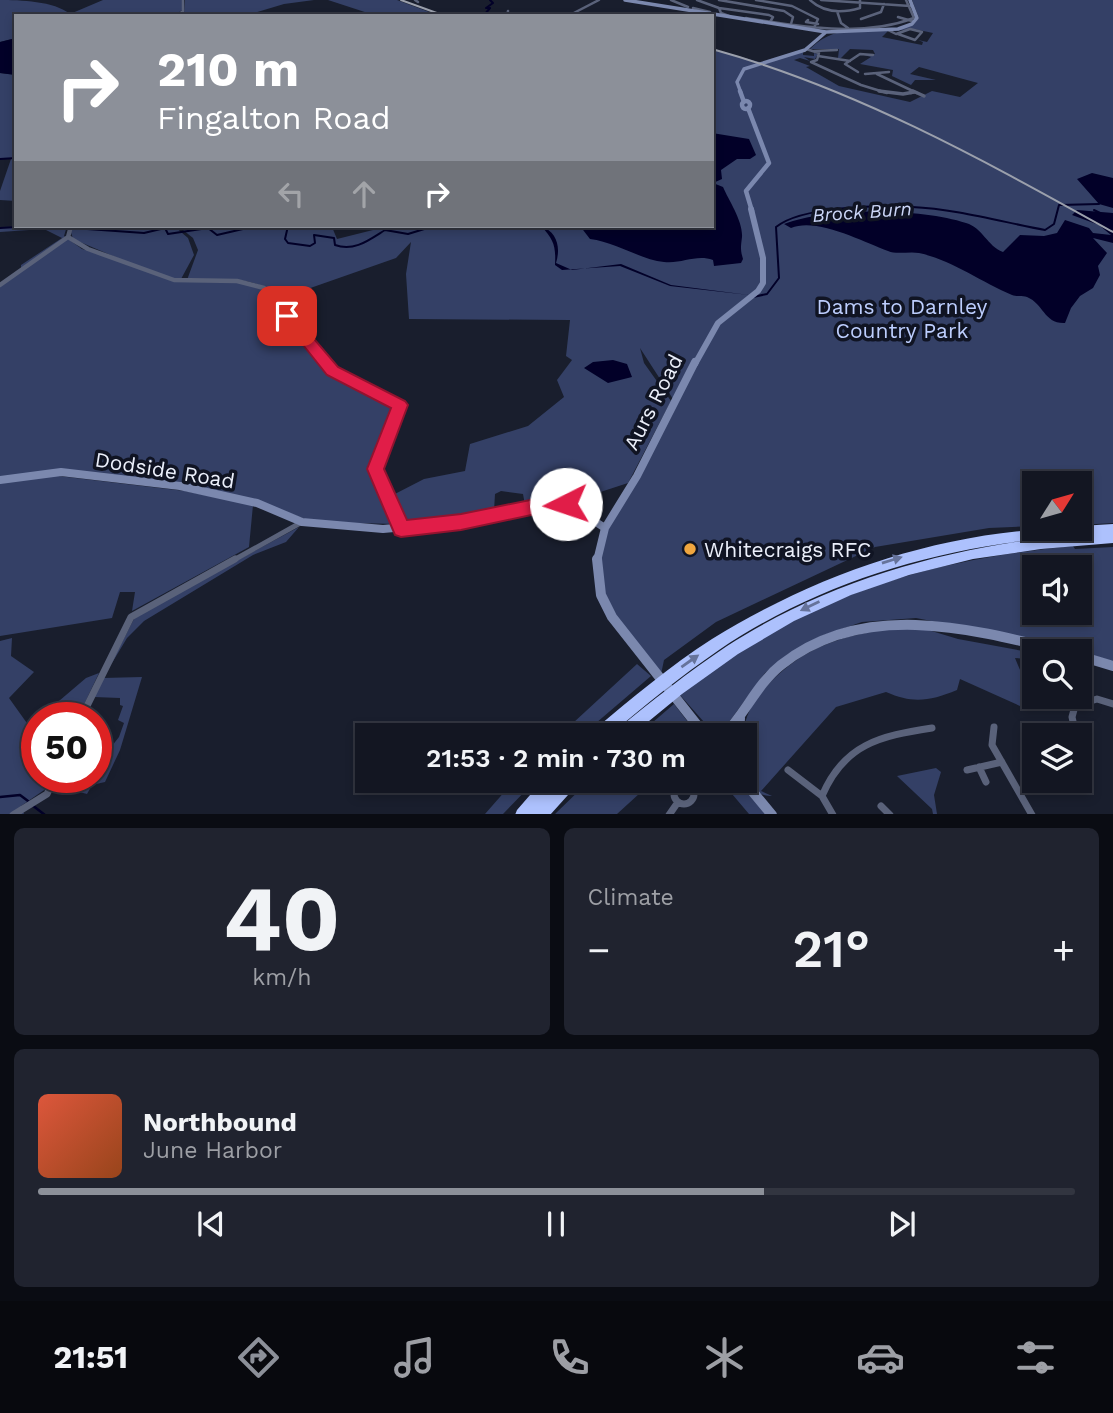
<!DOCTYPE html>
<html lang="en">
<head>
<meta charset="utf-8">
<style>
  :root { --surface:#131622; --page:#20232f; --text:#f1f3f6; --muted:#9d9fa5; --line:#323540; --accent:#8c9099 }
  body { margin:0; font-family:"Work Sans",sans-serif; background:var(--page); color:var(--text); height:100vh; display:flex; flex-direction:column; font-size:26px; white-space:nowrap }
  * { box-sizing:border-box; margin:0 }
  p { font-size:23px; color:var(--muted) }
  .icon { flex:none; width:38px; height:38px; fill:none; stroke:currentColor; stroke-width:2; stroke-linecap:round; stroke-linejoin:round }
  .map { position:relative; height:814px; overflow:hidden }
  .drawer { display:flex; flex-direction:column; gap:14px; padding:14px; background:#0a0c13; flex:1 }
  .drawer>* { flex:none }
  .banner { position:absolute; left:14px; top:14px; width:700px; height:214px; border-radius:0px; box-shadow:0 4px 10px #0003,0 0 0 2px var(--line); background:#8c9099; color:#fff; overflow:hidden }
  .needle { width:46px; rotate:53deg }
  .fabs { position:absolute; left:1022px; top:471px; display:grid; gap:14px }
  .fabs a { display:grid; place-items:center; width:70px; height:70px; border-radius:0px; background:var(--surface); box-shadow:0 4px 10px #0003,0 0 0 2px var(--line); font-size:35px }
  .speed { position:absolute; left:21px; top:702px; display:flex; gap:14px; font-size:35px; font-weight:700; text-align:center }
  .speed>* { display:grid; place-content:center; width:91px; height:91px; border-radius:50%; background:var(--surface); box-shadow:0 4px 10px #0003,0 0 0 2px var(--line); line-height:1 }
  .speed .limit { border:10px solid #d22; background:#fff; color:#111 }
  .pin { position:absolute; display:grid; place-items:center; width:60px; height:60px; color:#fff; margin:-30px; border-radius:14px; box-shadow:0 4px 10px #0006 }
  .me { position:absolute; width:77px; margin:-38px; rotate:266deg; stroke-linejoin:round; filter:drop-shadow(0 0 5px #0008) }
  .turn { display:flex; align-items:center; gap:24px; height:147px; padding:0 28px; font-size:32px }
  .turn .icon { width:91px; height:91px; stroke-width:2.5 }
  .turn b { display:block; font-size:49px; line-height:60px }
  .lanes { display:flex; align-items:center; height:66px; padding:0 28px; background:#0003; justify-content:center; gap:35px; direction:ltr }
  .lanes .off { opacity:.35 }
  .big { font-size:52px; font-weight:600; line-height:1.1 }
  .drawer .card { flex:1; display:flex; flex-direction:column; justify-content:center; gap:10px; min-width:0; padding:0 24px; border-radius:10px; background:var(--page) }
  .drawer .dial { align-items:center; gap:0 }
  .dial b { font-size:91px; line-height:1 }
  .song { display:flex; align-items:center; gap:21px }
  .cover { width:84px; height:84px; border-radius:10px; background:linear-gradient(135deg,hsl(10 70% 55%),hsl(20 70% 35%)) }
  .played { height:7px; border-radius:4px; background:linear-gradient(90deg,var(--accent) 70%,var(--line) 70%) }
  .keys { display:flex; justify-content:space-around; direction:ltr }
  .heat { display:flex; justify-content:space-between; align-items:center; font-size:38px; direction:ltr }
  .drawer .tiles { flex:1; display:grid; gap:14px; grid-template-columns:1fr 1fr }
  .card:last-child { grid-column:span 2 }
  .trip { position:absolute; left:355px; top:723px; width:402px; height:70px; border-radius:0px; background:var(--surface); box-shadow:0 4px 10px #0003,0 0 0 2px var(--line); font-weight:600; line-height:70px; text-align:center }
  .dock { display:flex; height:112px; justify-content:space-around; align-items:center; background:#08090e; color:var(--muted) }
  .dock .icon { width:49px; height:49px }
  .dock .active { color:var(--accent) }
  .dock b { font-size:32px; color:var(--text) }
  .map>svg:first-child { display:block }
</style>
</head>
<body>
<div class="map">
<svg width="1113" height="815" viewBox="0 0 1113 815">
  <rect width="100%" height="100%" fill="#191e2d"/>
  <path fill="#344066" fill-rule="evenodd" d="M0 0C20 0 54 1 70 14L103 0H182V10L174 16H16V38L0 42Z
    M185 0H314L284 4 244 16H179L184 13Z
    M328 0H397L440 16H377Z
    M912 0H1113V523L1080 525V483H1034V526L989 528 875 547 716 622 664 660 660 679 631 643 599 586 601 539 673 399 640 348 644 363 671 401 628 483 579 499 591 508 588 513 561 500 525 505 523 494 501 491 495 494 494 511 467 518 405 525 391 496 424 479 465 471 470 444 528 426 564 397 557 380 572 360 566 356 570 320 409 319 406 274 411 242 396 258 279 299C256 273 219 280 187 280L198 250 193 238 183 230 193 226H317L332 227 337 239 373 230 374 226H712V49L763 63 803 52V55L814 56V53L818 54 815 59 804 57 810 61 800 58 794 60 810 66 806 67 839 86 910 102 932 91 960 97 978 83 919 67 910 74 936 80H915L911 85 892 76 893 70 860 64 871 57 864 55 875 54 873 50 850 49 841 58H838L839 49H810C835 25 854 32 888 31L882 37 922 45 923 42 918 40 927 42 933 33 914 29 891 31 911 26 919 18Z
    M0 73 16 75V201L0 200V191L11 159H0Z
    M67 226 64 236 82 249 127 262 73 239 70 229 73 226H174L188 238 194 255 181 279 166 278 243 283 260 288 287 319 276 329 274 341 298 336 332 374 396 404 398 409 373 468 396 524 313 522 255 500 171 482 57 470 0 478V286L21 270V265L62 238 44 229 0 232V227Z
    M50 475 185 491 253 505 249 547 132 611 135 592H120L112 618 0 636V483Z
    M299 527 286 542 253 555 144 621 127 638 103 678 142 677 120 750 105 782 92 785 87 794 68 789 91 782 104 756 119 737 124 723 118 720 123 706 120 705V698L94 697 136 615Z
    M1073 546 1075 549 1113 547V661L1035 641 916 618 862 622 821 636 788 654 765 673 726 726 704 722 680 695C713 671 746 646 782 627 873 577 971 556 1073 546ZM1043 556 1056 567H1080V612H1034V576L1024 569Z
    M915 626 958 639 1034 653V660L1015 658 1023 677 1034 684V696L1039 698 1036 708 1029 710 960 679 957 690C930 701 913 704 886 692L836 707 761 791 772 796C747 797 748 767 747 751 747 740 742 730 746 720 753 696 778 673 798 659 833 636 875 630 915 626Z
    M12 638 11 656 34 672 9 698 29 726 37 719V777H51L47 788 21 806 24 814H0V641Z
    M637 664 651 676 582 735H560Z
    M99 673 78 717 39 718 86 678Z
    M674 704 698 735H638Z
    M936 768 941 772 934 795 937 814H933L932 809 897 776Z
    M514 781H535L503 814H485Z
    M650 781 651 783 617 814H555L589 781Z
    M721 781H738L766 814H749Z"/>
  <path fill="#020028" d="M16 38V75L0 73V42Z
    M712 133 749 139 756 155 750 159H737L721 170 722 179 713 183 723 187C729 201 743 221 742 237 741 246 740 249 743 259L741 263 714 266 713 260C696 254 682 264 664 262 641 260 616 242 590 239L580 226H712Z
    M1092 173 1113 178V208L1099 204 1077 179Z
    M1077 210 1113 213V243L1093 238 1107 253 1098 266 1100 275 1093 288 1080 296 1071 308 1065 323C1044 324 1044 304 1027 297 1022 295 1017 297 1012 295 981 282 952 260 919 253 909 251 897 255 888 251 863 242 817 217 791 228L784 224C829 207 920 208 966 223 983 228 987 246 1003 252L1020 235 1044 236 1057 233 1065 220 1089 228 1093 233 1111 235 1099 225 1072 215Z
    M541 226C557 232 561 247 556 263L572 270 621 264 671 285 749 295 670 286 620 266 562 270 555 265C556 246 554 240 541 226Z
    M613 360 627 364 632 377 608 383 584 368 593 362Z"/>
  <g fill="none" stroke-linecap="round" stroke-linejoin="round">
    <path stroke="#020028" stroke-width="2" d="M442 16 485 14 490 8H486L493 3 490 0
      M0 159 16 158
      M1094 210 1100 213
      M288 226 285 239 288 243 310 246 315 243 314 235 334 238 335 245C354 252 369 240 385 230L408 234 434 226
      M0 228 33 226
      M73 228 144 233 165 228 168 234 208 228 217 235 256 226
      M753 297 767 294 779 278 776 227C802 206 879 205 912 207 956 209 1002 222 1045 230L1054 224 1059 205 1099 204"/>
    <path stroke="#020028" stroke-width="2.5" d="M0 797 20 795 28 801
      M32 805 45 815"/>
    <path stroke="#5a627a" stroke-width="2.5" d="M415 0 418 2
      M671 0 688 7
      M697 0 719 8 769 15 773 17 770 22
      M719 0 784 11 793 17 791 24
      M756 0 792 6 818 19 814 28
      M810 0C824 13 843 13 860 8V0
      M821 0 910 6
      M693 8 710 12
      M719 8 721 13 729 16
      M837 11 841 23 848 28
      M177 16 183 11V0
      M507 16 508 11
      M568 16 599 0
      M898 17 912 21
      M746 18C800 26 861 38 914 18L906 0
      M861 19 881 12 884 4
      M808 20 806 22 818 24
      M888 30 896 34 910 29 922 32 915 40 898 34
      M806 49 819 53 817 60 811 62 861 85 887 93
      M814 51 837 50
      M818 56 850 61
      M858 72 845 64 860 54 873 55
      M865 74 889 72
      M877 74 917 93
      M911 93 914 92"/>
    <path stroke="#5a627a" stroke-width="3.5" d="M879 91 903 94 914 92
      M913 91 924 96"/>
    <path stroke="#5a627a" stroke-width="4.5" d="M68 237 88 249 174 280 237 281 264 288 326 364
      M0 285 68 237 71 226"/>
    <path stroke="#5a627a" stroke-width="5" d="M325 362C341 382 373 394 397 402L400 410 375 469 401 529
      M232 561 302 522"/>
    <path stroke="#5a627a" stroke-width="7" d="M1062 696 1075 706
      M81 718 131 617 235 559
      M994 727 992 745 1032 815
      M1076 735 1072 717 1075 706 1097 699 1113 704
      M1080 755 1084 764 1080 768
      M979 767 986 782
      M788 770 822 796
      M967 770 1002 762
      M674 794a10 10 0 1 1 20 0a10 10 0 1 1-20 0Z
      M881 806 890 815
      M13 815 47 794 55 777
      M669 815 678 802
      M833 815 822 796C844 744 880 736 932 728"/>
    <path stroke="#7b88ae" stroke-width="3.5" d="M625 0 826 32
      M741 93 737 82 744 69 805 50 826 32 898 29 912 24 917 18 910 0"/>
    <path stroke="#7b88ae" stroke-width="4.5" d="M740 91 744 102
      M742 105a4 4 0 1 1 8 0a4 4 0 1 1-8 0Z
      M748 108 769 163 746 191 752 211"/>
    <path stroke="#7b88ae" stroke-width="6" d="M695 364 718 323 758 291 763 283V258L751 209"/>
    <path stroke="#7b88ae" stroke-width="8" d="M0 480 61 472 180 486 257 503 302 522 383 529 461 522 559 503 571 506 605 528
      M597 561 605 528 637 476 695 362"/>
    <path stroke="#7b88ae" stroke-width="10" d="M597 559 601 595 612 617 705 735
      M1080 656 1113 666
      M703 729 715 735
      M724 735C745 714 757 684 781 665 863 600 970 628 1062 651
      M739 735 740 718
      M743 780 772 815"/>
    <path fill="#adc1fd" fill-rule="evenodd" d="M1113 524V543L1041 549 973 559 909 575 851 595 794 621 738 654 682 694 632 735H614L616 730C652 701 688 672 727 646 821 585 932 552 1043 538 1029 539 1015 542 1001 544 901 559 803 593 719 650 681 676 645 705 610 735H592L594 730C632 698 670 666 712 639 822 571 950 528 1080 528V526Z
      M543 780H560L559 783 561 780H579L577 785 550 815H515L517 810Z"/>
    <path stroke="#9ba0ac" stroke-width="2" d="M401 0 445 16
      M712 49C856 89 983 160 1113 232"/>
  </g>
  <defs><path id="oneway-solid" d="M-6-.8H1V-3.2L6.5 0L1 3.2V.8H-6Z" transform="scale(1.75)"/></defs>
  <g fill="#66739b">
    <use href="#oneway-solid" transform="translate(892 560) rotate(-17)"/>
    <use href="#oneway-solid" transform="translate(810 606) rotate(154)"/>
    <use href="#oneway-solid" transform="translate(690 661) rotate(-35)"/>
  </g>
  <path fill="#e11d48" stroke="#92132f" stroke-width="2" d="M287 311 292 313 338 367 405 401 408 405 384 469 407 520 461 514 550 496 572 499 575 504 572 510 550 511 461 530 401 537 395 535 367 469 391 408 327 375 280 316Z"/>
  <circle fill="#f0a63f" stroke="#101423" stroke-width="2.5" cx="690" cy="549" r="7"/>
  <g text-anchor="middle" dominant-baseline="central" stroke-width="7" stroke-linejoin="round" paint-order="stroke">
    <g font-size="19" font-style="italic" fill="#ccd7f8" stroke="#101423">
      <text transform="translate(862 212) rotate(-4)">Brock Burn</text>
    </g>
    <g font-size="21" fill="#bdcefe" stroke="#101423">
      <text x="902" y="306">Dams to Darnley<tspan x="902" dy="24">Country Park</tspan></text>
    </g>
    <g font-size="21" fill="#ecf0fb" stroke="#101423">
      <text transform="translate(653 402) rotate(-63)">Aurs Road</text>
      <text transform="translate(165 470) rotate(9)">Dodside Road</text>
    </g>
    <g font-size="21" fill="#ecf0fb" stroke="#101423" text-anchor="start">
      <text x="704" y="549">Whitecraigs RFC</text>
    </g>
  </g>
</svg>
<div class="fabs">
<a><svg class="needle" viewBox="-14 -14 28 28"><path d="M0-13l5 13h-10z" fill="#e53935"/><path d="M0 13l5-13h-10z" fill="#9d9fa5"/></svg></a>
<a><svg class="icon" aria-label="sound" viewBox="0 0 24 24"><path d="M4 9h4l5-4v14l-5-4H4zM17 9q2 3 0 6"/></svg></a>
<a><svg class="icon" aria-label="search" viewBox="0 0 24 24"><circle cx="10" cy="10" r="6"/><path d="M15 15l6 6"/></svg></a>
<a><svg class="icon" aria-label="layers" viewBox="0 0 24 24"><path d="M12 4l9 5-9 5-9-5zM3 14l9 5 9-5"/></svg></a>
</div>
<div class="speed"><div class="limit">50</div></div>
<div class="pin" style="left:287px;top:316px;background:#d93025"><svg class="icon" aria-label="arrive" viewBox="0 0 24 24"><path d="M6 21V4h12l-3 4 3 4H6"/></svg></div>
<svg class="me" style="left:566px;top:504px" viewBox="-20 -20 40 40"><circle r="19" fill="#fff"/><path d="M0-13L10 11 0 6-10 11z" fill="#e11d48"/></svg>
<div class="trip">21:53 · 2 min · 730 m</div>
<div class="banner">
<div class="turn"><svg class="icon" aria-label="right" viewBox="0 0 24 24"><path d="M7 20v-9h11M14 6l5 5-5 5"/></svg><div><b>210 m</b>Fingalton Road</div></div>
<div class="lanes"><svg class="icon off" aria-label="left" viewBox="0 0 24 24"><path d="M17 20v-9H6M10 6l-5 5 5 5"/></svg><svg class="icon off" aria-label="ahead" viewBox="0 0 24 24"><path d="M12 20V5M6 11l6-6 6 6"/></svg><svg class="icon" aria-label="right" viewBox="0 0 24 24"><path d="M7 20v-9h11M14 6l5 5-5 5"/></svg></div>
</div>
</div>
<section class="drawer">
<div class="tiles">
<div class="card dial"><b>40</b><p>km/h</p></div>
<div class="card"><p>Climate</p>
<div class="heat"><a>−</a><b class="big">21°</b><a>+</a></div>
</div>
<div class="card">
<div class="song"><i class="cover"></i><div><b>Northbound</b><p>June Harbor</p></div></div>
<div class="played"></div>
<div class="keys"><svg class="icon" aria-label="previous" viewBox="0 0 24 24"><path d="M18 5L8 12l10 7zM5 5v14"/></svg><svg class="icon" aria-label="pause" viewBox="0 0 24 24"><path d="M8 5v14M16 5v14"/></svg><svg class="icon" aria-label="next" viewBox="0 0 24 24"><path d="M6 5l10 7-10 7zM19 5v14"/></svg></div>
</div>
</div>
</section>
<nav class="dock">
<b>21:51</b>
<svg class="icon active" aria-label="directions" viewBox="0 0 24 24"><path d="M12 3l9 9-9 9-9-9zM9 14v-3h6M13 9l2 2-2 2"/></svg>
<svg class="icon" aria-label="music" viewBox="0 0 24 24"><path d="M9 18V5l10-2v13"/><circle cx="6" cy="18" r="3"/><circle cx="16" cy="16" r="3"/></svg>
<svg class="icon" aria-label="phone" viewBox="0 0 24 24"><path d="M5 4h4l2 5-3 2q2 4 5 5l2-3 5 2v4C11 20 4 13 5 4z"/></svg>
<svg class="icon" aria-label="climate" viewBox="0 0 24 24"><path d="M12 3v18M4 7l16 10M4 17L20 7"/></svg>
<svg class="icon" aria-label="car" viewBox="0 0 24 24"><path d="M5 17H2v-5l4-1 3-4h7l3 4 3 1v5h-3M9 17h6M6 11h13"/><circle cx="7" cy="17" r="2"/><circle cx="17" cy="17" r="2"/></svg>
<svg class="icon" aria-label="filters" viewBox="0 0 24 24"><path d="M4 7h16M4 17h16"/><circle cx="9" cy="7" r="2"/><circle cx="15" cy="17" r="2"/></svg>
</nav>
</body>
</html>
